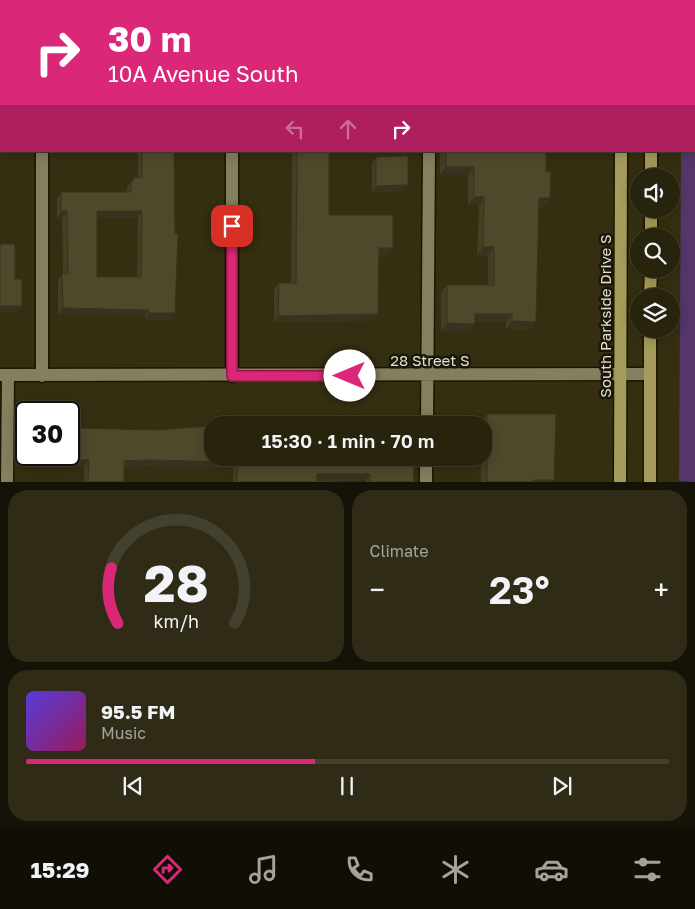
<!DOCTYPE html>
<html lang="en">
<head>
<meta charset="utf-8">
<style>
  :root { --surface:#27230d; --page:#2f2b16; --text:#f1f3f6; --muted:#a4a49d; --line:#43402e; --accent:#db2777 }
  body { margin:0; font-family:"Golos Text",sans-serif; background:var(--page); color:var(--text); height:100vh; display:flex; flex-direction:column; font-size:19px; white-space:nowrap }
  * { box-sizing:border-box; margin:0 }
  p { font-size:16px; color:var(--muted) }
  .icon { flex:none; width:28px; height:28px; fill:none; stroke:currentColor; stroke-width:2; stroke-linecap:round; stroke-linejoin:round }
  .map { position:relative; height:482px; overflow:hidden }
  .details { display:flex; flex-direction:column; gap:8px; padding:8px; background:#151307; flex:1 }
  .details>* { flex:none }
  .top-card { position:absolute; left:0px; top:0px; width:695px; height:152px; box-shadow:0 2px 12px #0003,0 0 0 1px var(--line); background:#db2777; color:#fff; overflow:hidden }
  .controls { position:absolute; left:630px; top:168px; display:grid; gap:10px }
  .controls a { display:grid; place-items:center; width:50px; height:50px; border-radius:50%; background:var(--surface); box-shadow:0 2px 12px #0003,0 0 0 1px var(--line); font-size:25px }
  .speed { position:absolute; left:15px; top:401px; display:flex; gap:10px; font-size:25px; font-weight:700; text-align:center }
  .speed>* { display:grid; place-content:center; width:65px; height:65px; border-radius:50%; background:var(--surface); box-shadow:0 2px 12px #0003,0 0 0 1px var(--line); line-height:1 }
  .speed .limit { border:2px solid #111; border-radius:8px; background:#fff; color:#111 }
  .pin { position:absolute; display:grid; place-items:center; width:42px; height:42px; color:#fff; margin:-21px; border-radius:10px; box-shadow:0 2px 8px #0006 }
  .me { position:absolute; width:55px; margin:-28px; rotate:270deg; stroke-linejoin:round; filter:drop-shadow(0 0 4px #0008) }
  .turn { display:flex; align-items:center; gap:18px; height:105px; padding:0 25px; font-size:22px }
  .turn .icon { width:65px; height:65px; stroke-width:2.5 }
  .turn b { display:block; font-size:35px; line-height:42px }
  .lanes { display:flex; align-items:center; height:48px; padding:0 25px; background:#0003; justify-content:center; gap:25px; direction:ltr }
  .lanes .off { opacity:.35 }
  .big { font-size:38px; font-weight:600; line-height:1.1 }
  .details .card { flex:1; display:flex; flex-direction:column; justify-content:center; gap:8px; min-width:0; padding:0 18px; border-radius:20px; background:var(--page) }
  .details .dial { align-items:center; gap:0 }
  .dial svg { height:130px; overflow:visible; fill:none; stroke:var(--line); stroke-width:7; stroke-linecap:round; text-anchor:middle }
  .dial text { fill:var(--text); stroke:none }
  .song { display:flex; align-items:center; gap:15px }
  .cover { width:60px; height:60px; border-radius:8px; background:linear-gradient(135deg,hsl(250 70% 55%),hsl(330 70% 35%)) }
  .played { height:5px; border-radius:2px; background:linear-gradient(90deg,var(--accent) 45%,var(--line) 45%) }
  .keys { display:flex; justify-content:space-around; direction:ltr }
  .heat { display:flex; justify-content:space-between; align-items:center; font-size:28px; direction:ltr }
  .details .tiles { flex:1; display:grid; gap:8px; grid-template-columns:1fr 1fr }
  .card:last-child { grid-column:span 2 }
  .trip { position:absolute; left:204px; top:416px; width:288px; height:50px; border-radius:20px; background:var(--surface); box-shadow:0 2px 12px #0003,0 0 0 1px var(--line); font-weight:600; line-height:50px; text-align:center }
  .menu { display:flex; height:80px; justify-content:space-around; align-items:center; background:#100e05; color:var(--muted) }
  .menu .icon { width:35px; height:35px }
  .menu .current { color:var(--accent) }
  .menu b { font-size:22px; color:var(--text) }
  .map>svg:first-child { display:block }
</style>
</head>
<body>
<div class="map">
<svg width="695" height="482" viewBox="0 0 695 482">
  <rect width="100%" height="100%" fill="#342f11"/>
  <path fill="#56356a" d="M682 0H695V482L679 481 681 151H694V1Z"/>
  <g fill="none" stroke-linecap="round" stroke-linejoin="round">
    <defs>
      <path id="minor" d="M231 0V1
        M93 1 96 0
        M429 1V0
        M0 32 1 31
        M42 151V376
        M232 151V376
        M0 375 650 374
        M427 425 429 151
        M7 482 8 375
        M426 482V458"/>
      <path id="major" d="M620 0V1
        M652 1V0
        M651 176V151
        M651 236V209
        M650 296 651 269
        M620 482 621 151
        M650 482V329"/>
    </defs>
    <use href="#minor" stroke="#1c1700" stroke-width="15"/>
    <use href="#major" stroke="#1c1700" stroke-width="15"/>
    <use href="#minor" stroke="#847f5e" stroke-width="12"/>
    <use href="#major" stroke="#a59b5a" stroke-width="12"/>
  </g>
  <path fill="#433f25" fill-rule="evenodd" d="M138 151H175L174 152 175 313 170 320H145V317L58 315V280L63 274 62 218H57V199L61 192H127V188L134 177H138ZM97 218H138L137 277H97Z
    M292 151H329V215L393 248 388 255H379L378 314 374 321 274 322V289L279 283H291Z
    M440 151H546L544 207H539L536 322 531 330 506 329V322H475V324L469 333 441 332V293L447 285H488V256H477L479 205H468V175H440Z
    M376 157 404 191 372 192V163Z
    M487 414 553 482H481V458H482V425H481V422Z
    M32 455 413 458 414 482H366V480L317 482H233V468L145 466 124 468V482H84V467L32 466Z"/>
  <path fill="#37331e" d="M446 167H474L468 175H440Z
    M408 185 404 191 372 192 376 186Z
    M474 197H484L479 205H468Z
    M539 198H550L544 207H533Z
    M61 211H67L62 218H57Z
    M97 211H142L138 218H93Z
    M483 247H494L488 256H477Z
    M379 248H393L388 255H375Z
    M0 306H22L18 312H0Z
    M63 308 149 310 145 317 58 315Z
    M150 313H175L170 320H145Z
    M378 314 374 321 274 322 278 316Z
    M475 314H512L506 322H469Z
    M512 321 536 322 531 330 506 329Z
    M447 323 475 324 469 333 441 332Z
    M37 459 89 460 84 467 32 466Z
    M149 460 237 462 233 468 145 466 120 468 124 461Z
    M317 474H370L366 480 313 481Z
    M533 480H554L553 482H532Z"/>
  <path fill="#4e492b" stroke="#37331e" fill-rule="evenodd" d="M297 0H350V1H297Z
    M482 0H536V1H482Z
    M142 151H174L175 234H178L175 313H150L149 310 63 308 62 274H68L67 211H61V192H131V181H134V177L142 178ZM97 211H142L141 277H97Z
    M297 151H329V215H393V248H379L378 314 278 316 279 283H296Z
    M446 151H546V172H551L550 198H539L536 322 512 321V314H475V324L447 323V285H494V247H483L484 197H474V167H446Z
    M408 156V185L376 186V157Z
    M0 244H15V279H22V306H0Z
    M487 414H556L554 480H533V482H487Z
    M212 426V458H413L414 482H370V474H317V482H237V462L149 460 124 461V482H88L89 460 37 459V455H69V428L156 430Z"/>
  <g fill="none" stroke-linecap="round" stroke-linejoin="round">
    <defs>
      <path id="route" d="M232 226V376H350"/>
    </defs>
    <use href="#route" stroke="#8e194d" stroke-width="12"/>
    <use href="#route" stroke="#db2777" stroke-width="9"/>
  </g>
  <g text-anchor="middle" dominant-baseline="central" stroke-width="5" stroke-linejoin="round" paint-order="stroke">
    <g font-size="15" fill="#e1dfcd" stroke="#19170a">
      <text transform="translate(605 316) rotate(-90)">South Parkside Drive S</text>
      <text x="430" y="360">28 Street S</text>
    </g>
  </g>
</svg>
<div class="controls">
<a><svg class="icon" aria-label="sound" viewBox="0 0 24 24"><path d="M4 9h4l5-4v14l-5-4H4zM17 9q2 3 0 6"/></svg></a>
<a><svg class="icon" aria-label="search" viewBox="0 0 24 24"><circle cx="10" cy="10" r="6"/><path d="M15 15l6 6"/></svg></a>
<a><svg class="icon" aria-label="layers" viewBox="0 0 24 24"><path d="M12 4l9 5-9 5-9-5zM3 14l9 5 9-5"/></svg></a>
</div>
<div class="speed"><div class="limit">30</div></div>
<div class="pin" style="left:232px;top:226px;background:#d93025"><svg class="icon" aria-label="arrive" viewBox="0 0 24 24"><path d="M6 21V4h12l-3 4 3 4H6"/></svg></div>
<svg class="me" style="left:350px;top:376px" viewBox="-20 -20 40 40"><circle r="19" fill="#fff"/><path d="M0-13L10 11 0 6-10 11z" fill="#db2777"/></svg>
<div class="trip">15:30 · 1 min · 70 m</div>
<div class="top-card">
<div class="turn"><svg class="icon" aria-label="right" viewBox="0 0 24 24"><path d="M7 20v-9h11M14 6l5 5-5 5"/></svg><div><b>30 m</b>10A Avenue South</div></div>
<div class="lanes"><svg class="icon off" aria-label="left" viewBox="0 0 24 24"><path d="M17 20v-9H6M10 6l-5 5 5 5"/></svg><svg class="icon off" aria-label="ahead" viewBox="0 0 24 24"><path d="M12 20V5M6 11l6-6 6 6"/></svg><svg class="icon" aria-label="right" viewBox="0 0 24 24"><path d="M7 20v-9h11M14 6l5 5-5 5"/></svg></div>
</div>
</div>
<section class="details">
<div class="tiles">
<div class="card dial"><svg viewBox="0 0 100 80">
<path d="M14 69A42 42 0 1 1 86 69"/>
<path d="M14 69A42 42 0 0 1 10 35" stroke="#db2777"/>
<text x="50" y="56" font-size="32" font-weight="700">28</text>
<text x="50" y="72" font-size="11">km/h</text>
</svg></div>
<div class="card"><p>Climate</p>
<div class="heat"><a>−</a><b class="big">23°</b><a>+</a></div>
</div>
<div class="card">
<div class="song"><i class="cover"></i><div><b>95.5 FM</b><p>Music</p></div></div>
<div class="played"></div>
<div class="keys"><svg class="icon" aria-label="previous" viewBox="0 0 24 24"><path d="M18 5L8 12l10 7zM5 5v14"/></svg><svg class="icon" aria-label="pause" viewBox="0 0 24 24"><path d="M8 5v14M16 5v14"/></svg><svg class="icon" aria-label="next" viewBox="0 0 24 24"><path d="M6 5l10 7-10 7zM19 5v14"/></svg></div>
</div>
</div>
</section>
<nav class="menu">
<b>15:29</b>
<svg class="icon current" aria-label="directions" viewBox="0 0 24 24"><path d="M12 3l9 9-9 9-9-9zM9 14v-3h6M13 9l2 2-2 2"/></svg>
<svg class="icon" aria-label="music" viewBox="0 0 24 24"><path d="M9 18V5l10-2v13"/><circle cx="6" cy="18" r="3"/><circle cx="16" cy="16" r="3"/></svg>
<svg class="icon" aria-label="phone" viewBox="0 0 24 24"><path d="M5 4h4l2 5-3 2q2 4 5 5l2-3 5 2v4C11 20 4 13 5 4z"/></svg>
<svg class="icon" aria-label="climate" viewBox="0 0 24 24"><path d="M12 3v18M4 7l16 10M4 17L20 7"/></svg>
<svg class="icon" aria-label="car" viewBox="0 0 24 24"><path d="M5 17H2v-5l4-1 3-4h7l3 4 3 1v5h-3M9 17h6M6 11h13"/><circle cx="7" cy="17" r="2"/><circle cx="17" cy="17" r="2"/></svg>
<svg class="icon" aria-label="filters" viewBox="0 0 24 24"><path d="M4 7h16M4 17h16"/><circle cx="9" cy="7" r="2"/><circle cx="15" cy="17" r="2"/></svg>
</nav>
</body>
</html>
